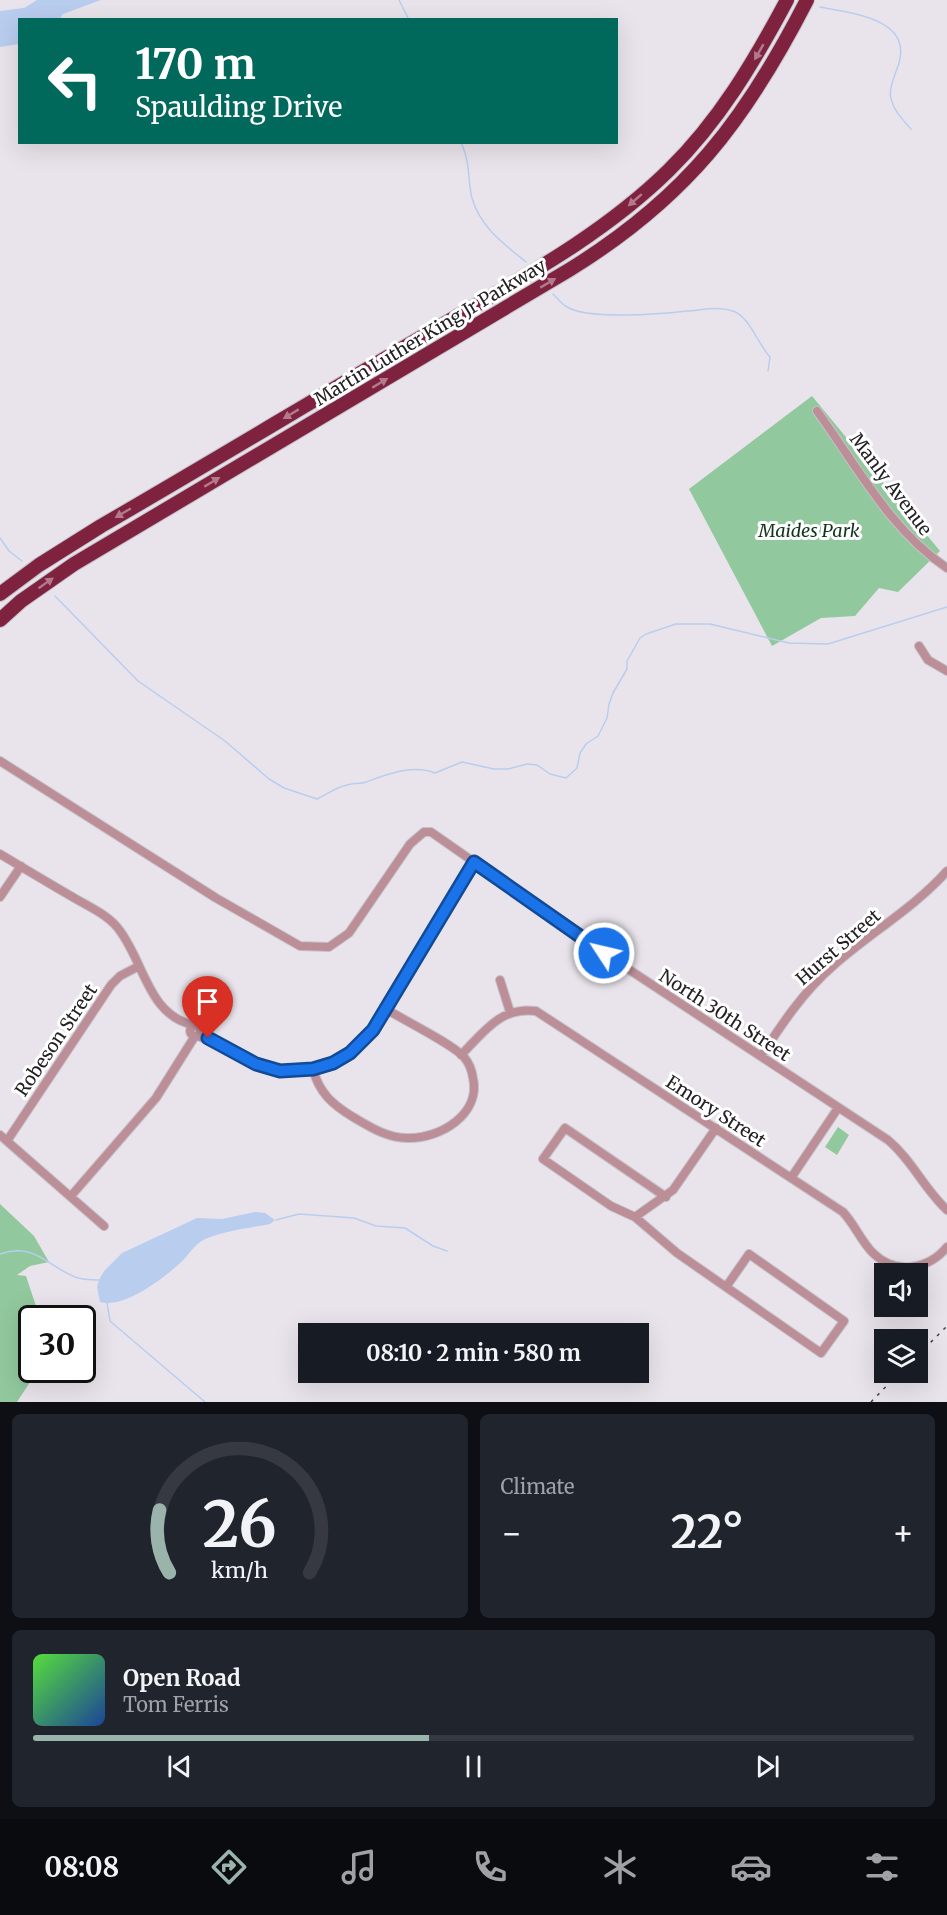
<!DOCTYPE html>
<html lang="en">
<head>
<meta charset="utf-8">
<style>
  :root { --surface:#171b24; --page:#20242c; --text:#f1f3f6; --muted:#9ea1a6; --line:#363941; --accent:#9ab4ab }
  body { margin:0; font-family:Merriweather,serif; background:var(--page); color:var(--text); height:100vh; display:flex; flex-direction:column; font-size:22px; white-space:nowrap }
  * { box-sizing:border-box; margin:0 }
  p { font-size:20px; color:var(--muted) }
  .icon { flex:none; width:33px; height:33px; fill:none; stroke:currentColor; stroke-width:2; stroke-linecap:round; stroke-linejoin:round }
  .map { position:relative; height:1402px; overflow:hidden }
  .details { display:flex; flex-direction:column; gap:12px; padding:12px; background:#0d0f14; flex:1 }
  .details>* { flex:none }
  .hud { position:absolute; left:18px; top:18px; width:600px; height:126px; border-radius:0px; box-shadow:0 6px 24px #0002; background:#00695c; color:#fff; overflow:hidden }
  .fabs { position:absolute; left:874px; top:1263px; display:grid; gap:12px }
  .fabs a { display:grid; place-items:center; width:54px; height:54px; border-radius:0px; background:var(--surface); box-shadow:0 6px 24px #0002; font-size:30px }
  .speed { position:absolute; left:18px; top:1305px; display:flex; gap:12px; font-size:30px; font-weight:700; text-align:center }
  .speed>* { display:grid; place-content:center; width:78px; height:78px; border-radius:50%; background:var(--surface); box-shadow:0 6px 24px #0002; line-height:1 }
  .speed .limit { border:3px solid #111; border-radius:9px; background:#fff; color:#111 }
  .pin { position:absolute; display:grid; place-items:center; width:51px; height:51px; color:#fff; margin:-62px -26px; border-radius:50% 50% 50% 0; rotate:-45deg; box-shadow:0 0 6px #0007 }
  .pin .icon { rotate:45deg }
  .me { position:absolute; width:66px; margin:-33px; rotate:305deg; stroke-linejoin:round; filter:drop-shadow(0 0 4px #0008) }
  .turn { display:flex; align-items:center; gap:21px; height:126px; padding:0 18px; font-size:27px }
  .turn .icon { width:78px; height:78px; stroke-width:2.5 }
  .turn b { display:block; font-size:42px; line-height:51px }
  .big { font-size:45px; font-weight:700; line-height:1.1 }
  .details .tile { flex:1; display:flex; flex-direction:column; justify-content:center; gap:9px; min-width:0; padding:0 21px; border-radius:9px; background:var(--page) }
  .details .dial { align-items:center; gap:0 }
  .dial svg { height:156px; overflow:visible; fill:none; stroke:var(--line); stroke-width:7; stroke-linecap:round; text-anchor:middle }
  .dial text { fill:var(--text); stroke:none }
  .song { display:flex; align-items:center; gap:18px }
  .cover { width:72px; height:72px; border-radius:9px; background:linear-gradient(135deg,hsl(110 70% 55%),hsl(220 70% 35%)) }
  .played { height:6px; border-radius:3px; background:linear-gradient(90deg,var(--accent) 45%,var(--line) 45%) }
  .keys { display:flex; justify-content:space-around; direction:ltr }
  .heat { display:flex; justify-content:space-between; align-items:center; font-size:33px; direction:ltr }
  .details .tiles { flex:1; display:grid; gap:12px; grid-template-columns:1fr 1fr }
  .tile:last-child { grid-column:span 2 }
  .trip { position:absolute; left:298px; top:1323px; width:351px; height:60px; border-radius:0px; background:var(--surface); box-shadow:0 6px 24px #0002; font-weight:700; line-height:60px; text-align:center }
  .tab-bar { display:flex; height:96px; justify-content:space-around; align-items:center; background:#090b0e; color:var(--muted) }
  .tab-bar .icon { width:42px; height:42px }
  .tab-bar .selected { color:var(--accent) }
  .tab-bar b { font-size:27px; color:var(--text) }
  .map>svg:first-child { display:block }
</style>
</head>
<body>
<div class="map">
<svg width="947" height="1402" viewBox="0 0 947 1402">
  <rect width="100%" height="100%" fill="#e9e4eb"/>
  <path fill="#92c89d" d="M812 396 940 551 898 592 879 588 855 616 821 618 772 646 689 489Z
    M838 1127 849 1135 837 1155 825 1147Z
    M0 1204 34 1236 49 1262 30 1266 17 1275 26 1276 40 1318H32V1370H38L17 1402H0Z"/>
  <path fill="#b9cdef" d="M37 0H101L63 14 60 19 20 20 19 44 0 47V11L24 8Z
    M255 1212 265 1213 275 1220 270 1224C249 1228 225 1231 205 1239 193 1245 188 1257 178 1265 161 1280 123 1309 100 1302L97 1287 99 1280 104 1271 122 1253 197 1218 222 1219Z"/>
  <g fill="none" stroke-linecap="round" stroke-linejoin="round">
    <path stroke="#b9cdef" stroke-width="1.5" d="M399 0 409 20
      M820 7C850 13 912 18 899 63 896 73 888 89 891 99 894 111 903 120 911 129
      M461 142C471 165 467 177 472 198 480 227 504 244 526 262
      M553 294C557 298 562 304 567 307 588 320 661 314 687 311 702 310 718 306 733 311 749 316 758 344 770 357L768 371
      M0 538 9 551 22 561
      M55 596 138 681 225 741 269 779 284 788 317 799C327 794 337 787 347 785 353 783 361 784 366 782 388 774 413 764 435 773L462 762 494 769H508L527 764 537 765 550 774 566 778 577 768 580 753 586 744 598 736 607 718 609 704 613 693 627 669V661L640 638 646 634 676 624H710L789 643 828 644 947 607
      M276 1220 299 1214 354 1218 376 1226 405 1228 433 1246 447 1251
      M0 1254C34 1242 46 1265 75 1277 82 1280 91 1280 99 1280
      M107 1303 110 1321 205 1402"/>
    <defs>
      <path id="minor" d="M817 411C857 466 890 530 947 568
        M919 646 928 660 947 671
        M0 761 216 898 300 946 329 947 349 933 410 844 424 832H431L619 963 888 1140C912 1160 924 1189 947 1210
        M0 854C25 869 50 884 76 899 90 907 107 915 117 927 144 959 147 1016 194 1025
        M0 897 21 866
        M500 980 510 1012
        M190 1031a5 5 0 1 1 10 0a5 5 0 1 1-10 0Z
        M197 1036C218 1041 236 1055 256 1064 297 1082 347 1066 373 1030L475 862
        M461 1055C484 1032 501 1006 536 1011L843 1212C855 1225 861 1241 873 1253 895 1275 928 1270 947 1247
        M761 1056C782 1024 803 992 833 966 870 933 914 908 947 871
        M313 1069C319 1093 333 1105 353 1117 370 1127 387 1138 408 1138 440 1139 481 1114 473 1078 472 1071 469 1063 464 1057 451 1043 405 1021 386 1009
        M0 1135 104 1226
        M7 1141 111 985 120 976 139 966
        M791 1178 838 1108
        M71 1196 156 1098 195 1036
        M666 1197 565 1128 543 1159 611 1206 635 1217 677 1253 821 1353 844 1321 749 1254 726 1287
        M635 1217 673 1190 716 1128"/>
      <path id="motorway" d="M0 594 39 565 101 526C210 463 317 398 425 335 509 285 599 239 669 170 719 121 754 62 787 0
        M0 620 21 601 74 564 569 270C686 198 745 121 807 0"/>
    </defs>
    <use href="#minor" stroke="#c5c1c7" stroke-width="10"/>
    <use href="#motorway" stroke="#c5c1c7" stroke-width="16"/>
    <use href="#minor" stroke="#bc8e97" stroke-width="8"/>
    <use href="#motorway" stroke="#7f2240" stroke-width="14"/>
    <path stroke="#423f42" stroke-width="1.5" stroke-dasharray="3 6" stroke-linecap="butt" d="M918 1355 947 1326
      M871 1402 900 1372"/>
  </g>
  <defs><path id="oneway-solid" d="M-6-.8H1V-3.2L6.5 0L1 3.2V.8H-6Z" transform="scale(1.5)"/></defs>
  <g fill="#b27a8c">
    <use href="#oneway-solid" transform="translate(759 52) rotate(120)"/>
    <use href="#oneway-solid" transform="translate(635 200) rotate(139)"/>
    <use href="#oneway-solid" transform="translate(548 283) rotate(-31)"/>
    <use href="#oneway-solid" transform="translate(380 383) rotate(-31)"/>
    <use href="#oneway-solid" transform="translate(291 414) rotate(149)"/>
    <use href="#oneway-solid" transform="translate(212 482) rotate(-31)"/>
    <use href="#oneway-solid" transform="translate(123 513) rotate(150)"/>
    <use href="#oneway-solid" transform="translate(46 583) rotate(-35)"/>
  </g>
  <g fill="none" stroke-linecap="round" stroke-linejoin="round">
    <defs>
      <path id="route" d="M208 1038 256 1064 280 1071 313 1069 333 1063 350 1053 373 1030 474 862 604 953"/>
    </defs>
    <use href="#route" stroke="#114b97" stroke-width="15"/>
    <use href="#route" stroke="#1a73e8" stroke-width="10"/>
  </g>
  <g text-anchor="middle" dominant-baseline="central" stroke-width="6" stroke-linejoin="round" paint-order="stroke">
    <g font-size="18" fill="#232123" stroke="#fff">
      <text transform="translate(430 332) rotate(-31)">Martin Luther King Jr Parkway</text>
      <text transform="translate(891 484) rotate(53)">Manly Avenue</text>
      <text transform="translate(838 947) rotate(-41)">Hurst Street</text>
      <text transform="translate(725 1015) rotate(33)">North 30th Street</text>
      <text transform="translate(56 1040) rotate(-56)">Robeson Street</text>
      <text transform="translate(716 1111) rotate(33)">Emory Street</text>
    </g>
    <g font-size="18" font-style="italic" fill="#11361c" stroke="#fff">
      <text x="809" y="530">Maides Park</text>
    </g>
  </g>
</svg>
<div class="fabs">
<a><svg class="icon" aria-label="sound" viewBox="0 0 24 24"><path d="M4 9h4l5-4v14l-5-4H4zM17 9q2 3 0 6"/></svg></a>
<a><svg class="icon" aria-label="layers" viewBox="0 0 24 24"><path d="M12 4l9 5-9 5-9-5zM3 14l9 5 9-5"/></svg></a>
</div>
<div class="speed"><div class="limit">30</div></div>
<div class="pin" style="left:208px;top:1038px;background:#d93025"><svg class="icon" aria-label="arrive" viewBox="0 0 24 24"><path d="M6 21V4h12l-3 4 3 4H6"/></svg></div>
<svg class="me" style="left:604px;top:953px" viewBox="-20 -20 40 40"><circle r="17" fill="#1a73e8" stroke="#fff" stroke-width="3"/><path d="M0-11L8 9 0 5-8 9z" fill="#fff"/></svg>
<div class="trip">08:10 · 2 min · 580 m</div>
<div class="hud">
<div class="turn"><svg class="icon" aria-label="left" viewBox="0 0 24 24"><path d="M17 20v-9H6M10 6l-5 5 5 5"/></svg><div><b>170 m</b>Spaulding Drive</div></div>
</div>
</div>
<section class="details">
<div class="tiles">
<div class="tile dial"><svg viewBox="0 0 100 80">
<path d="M14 69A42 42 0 1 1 86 69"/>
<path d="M14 69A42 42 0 0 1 9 37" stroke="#9ab4ab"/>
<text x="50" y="56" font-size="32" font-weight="700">26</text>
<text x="50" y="72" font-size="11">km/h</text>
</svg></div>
<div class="tile"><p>Climate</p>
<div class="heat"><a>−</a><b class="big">22°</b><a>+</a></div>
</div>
<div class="tile">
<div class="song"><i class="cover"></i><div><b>Open Road</b><p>Tom Ferris</p></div></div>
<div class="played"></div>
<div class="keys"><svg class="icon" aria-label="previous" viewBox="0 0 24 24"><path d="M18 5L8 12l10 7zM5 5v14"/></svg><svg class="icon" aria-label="pause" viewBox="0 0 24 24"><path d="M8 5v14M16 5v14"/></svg><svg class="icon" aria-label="next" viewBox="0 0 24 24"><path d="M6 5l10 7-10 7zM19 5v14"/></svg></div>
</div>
</div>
</section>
<nav class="tab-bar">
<b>08:08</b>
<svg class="icon selected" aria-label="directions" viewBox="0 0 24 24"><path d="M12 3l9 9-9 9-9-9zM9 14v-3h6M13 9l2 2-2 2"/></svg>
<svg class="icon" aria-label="music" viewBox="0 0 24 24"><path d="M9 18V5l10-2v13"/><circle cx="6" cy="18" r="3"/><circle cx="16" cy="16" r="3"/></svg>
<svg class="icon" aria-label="phone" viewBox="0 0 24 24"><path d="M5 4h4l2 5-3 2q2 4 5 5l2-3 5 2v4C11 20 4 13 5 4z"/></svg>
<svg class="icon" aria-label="climate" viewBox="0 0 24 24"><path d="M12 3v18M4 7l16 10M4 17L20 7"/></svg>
<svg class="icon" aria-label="car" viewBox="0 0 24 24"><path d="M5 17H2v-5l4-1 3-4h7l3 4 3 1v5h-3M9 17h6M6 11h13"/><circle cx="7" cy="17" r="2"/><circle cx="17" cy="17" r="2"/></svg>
<svg class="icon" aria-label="filters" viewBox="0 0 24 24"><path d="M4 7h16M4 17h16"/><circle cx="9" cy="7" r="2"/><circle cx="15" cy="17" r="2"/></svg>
</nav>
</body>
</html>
